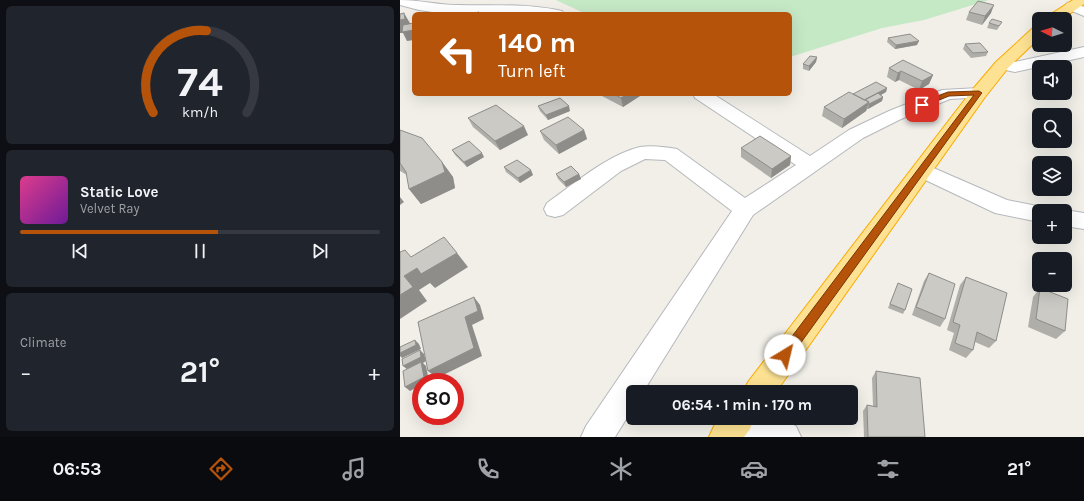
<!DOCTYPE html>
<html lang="en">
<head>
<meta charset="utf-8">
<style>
  :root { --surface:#171b24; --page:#20242c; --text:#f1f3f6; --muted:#9ea1a6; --line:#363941; --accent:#b45309 }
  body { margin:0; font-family:Karla,sans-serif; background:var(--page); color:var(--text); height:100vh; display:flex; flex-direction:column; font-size:15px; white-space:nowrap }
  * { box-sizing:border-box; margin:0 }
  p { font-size:13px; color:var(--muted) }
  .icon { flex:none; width:22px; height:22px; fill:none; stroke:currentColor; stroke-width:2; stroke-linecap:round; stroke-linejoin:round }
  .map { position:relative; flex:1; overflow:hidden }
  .details { display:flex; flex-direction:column; gap:6px; padding:6px; background:#0d0f14; width:400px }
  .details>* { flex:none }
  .hud { position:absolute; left:12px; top:12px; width:380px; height:84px; border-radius:6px; box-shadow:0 4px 16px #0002; background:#b45309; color:#fff; overflow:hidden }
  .needle { width:26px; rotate:275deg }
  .fabs { position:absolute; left:632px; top:12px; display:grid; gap:8px }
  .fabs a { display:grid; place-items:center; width:40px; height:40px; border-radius:6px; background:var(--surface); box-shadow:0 4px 16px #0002; font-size:20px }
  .speed { position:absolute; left:12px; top:373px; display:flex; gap:8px; font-size:20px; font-weight:700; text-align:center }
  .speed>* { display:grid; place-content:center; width:52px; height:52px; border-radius:50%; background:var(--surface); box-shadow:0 4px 16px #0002; line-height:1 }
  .speed .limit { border:6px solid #d22; background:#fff; color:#111 }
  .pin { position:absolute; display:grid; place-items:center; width:34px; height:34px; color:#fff; margin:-17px; border-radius:8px; box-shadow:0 2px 6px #0006 }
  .me { position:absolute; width:44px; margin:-22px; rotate:36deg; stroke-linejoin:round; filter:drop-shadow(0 0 3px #0008) }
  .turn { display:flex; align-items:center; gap:14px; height:84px; padding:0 20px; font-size:18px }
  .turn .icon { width:52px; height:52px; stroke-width:2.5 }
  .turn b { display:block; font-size:28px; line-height:34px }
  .big { font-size:30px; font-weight:700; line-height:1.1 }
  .details .widget { flex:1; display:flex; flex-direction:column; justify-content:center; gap:6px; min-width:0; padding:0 14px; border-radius:6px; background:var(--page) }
  .details .dial { align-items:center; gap:0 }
  .dial svg { height:104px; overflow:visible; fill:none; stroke:var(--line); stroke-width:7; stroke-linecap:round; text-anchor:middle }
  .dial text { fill:var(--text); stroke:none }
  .song { display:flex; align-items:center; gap:12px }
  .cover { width:48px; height:48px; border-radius:6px; background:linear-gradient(135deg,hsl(330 70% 55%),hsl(280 70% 35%)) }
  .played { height:4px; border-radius:2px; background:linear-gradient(90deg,var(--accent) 55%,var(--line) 55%) }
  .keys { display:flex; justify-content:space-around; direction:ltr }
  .heat { display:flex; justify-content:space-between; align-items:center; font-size:22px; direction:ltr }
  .trip { position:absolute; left:226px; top:385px; width:232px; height:40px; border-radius:6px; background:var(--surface); box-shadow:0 4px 16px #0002; font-weight:700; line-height:40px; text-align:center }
  .tabs { display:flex; height:64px; justify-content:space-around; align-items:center; background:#090b0e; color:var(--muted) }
  .tabs .icon { width:28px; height:28px }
  .tabs .on { color:var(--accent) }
  .tabs b { font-size:18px; color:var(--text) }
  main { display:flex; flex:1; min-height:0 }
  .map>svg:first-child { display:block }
</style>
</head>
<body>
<main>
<section class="details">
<div class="widget dial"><svg viewBox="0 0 100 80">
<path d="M14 69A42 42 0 1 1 86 69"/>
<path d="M14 69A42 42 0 0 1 55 6" stroke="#b45309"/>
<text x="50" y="56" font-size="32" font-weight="700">74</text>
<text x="50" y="72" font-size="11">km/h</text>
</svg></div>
<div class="widget">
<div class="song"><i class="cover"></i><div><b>Static Love</b><p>Velvet Ray</p></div></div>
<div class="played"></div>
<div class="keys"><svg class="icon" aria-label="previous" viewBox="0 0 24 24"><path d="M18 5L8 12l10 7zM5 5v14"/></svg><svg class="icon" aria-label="pause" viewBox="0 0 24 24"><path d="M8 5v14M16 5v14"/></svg><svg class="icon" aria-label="next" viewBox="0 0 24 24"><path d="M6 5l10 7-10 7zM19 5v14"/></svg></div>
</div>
<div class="widget"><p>Climate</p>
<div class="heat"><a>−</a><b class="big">21°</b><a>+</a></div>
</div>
</section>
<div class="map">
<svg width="684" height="437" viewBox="0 0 684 437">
  <rect width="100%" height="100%" fill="#f1efe8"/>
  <path fill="#c5e8c5" d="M156 0H589L524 20 482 28 390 57V14H186Z"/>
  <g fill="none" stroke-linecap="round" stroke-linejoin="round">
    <defs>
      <path id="minor" d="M0 0C19 0 38 5 58 5 93 6 127 3 162 11L164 14 39 13 19 10 0 5Z
        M672 2 684 7V16L667 9 665 6 667 3Z
        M684 47V57L615 72 596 68 594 65 596 62 602 60 615 62Z
        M579 88 585 89 587 93 585 97 550 99 501 119 463 138 353 215 243 392H233V408L215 437H181L186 426 332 211 265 160 245 159 221 171 163 215 155 217 147 215 144 209 147 203C174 184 207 155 240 147 251 145 266 147 277 149L345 198 396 165 295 98 293 94H313L410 156 449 130 489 111 542 90Z
        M522 163 607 200 647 208 648 211H639V222L595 213 515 175 512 170 515 165Z
        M665 210 684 213V229L665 226V211H661Z
        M322 418C347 418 372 416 396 426L401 437H326L323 436 319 425Z"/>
      <path id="highway" d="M673 0H684V4L662 19H646L648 16Z
        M639 26V38L608 68 585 97 376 392H343L348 382 573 89 596 62 634 27Z
        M320 418H354L350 429 344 437H309L314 426Z"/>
    </defs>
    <use href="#minor" stroke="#b5b8bc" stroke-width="2"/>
    <use href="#highway" stroke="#f9ab00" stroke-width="2"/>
    <use href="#minor" fill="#fff" fill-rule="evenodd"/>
    <use href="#highway" fill="#fde293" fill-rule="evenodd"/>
  </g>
  <path fill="#afaea9" d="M569 12 591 13 582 25 566 20Z
    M602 22 597 30 587 28 589 23Z
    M488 38 517 45 495 49 487 42Z
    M565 44 588 52 586 56 571 58 563 49Z
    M417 57 416 62 409 71 403 69V64Z
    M489 68 533 75 529 84 519 90 499 80 495 82 487 77Z
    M487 88 486 92 481 95 483 97 482 101 468 109H467L466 111 442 128 422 116 424 107 453 94Z
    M202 94H243L223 107 202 96Z
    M138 106 170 111 148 120 140 111Z
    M68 118 128 135 100 150 73 127Z
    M0 130 42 162 53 177 55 188 21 204 9 189 7 175 0 171Z
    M184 130 187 139 159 154 144 140 140 131Z
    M341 148 391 156 390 165 371 178 341 157Z
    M52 150 84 157 67 167 55 155Z
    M104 167 133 175 120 183 106 172Z
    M156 174H179L181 179 166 187 158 179Z
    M529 273 545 319 540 327 512 315 524 281Z
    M566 277 596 341 589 348 575 342 573 350 566 358 549 350 554 333 547 330 560 285Z
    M498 283 505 310 503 314 488 308Z
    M640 288 665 331 656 339 628 327 633 297Z
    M476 371 525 437H464L463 411 467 405 473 406 472 378Z"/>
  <path fill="#8f8d8a" d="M594 5 591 13 582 25 585 16Z
    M4 13 14 30V40L7 41 3 33H0V20Z
    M519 41 517 45 495 49 496 45Z
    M417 57 416 62 409 71V66Z
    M501 71 499 80 495 82 498 73Z
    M533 75 529 84 519 90 522 81Z
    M487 88 486 92 466 103 463 100Z
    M227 94H243L223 107 221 98Z
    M483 97 482 101 468 109 469 104Z
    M469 102 466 111 442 128 444 119Z
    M169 106 170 111 148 120 146 115Z
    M124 126 128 135 100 150 95 141Z
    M184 130 187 139 159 154 156 145Z
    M82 153 84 157 67 167 64 162Z
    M391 156 390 165 371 178 372 169Z
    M42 162 53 177 55 188 21 204 9 189Z
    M131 170 133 175 120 183 118 178Z
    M179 174 181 179 166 187 164 182Z
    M0 197 4 202 0 205Z
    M57 253 68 267 35 288 30 283 19 290 27 301 0 319V295L4 276 17 268Z
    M74 297 80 305 84 319 72 325 82 356 37 378 28 371 65 317Z
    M15 340 19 344 21 349 2 358 0 356V353Z
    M20 350 24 354 26 361 23 363 26 366 29 381 27 382H21V385L10 391 5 387 8 370 3 366Z"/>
  <path fill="#cccac5" stroke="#8f8d8a" d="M578 1 594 5 585 16 569 12Z
    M79 12V14H69Z
    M4 13 5 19 0 20V14Z
    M592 19 602 22 599 26 589 23Z
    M14 23V30L2 32 3 25Z
    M510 34 519 41 496 45 488 38Z
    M580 43 588 52 573 53 565 44Z
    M410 56 417 57 409 66 403 64Z
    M503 60 533 75 522 81 501 71 498 73 489 68Z
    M476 82 487 88 464 100 453 94Z
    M449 92 469 102 444 119 424 107Z
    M478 93 483 97 469 104H468L469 102 465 100Z
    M214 94H227L221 98Z
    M160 98 169 106 146 115 138 106Z
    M96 105 124 126 95 141 68 118Z
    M168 117 184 130 156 145 140 131Z
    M0 130 22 138 42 162 45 172 9 189 6 172 0 163Z
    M360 136 391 156 372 169 341 148Z
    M69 141 82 153 64 162 52 150Z
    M117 160 131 170 118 178 104 167Z
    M171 166 179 174 164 182 156 174Z
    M44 237 57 253 21 274 17 268 4 276 13 287 0 295V252L5 250 11 257Z
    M529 273 555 284 545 319 516 307Z
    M566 277 607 293 596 341 577 332 573 350 555 343 560 325 553 322Z
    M498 283 512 289 505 310 490 304Z
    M640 288 668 299 665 331 636 319Z
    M74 297 78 311 65 317 74 348 28 371 18 322Z
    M15 340 16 345 0 353V347Z
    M20 350 21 357 3 366 2 359Z
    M21 362 24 377 5 387 3 371Z
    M476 371 520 378 525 437H468L467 405 477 407Z"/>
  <path fill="#b45309" stroke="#753606" d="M579 91 582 93 581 94 389 359 385 361 381 359 380 355 381 351 574 95 549 96 522 107 518 105 519 103 548 92Z"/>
</svg>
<div class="fabs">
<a><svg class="needle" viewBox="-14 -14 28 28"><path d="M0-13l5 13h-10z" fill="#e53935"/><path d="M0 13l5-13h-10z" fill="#9ea1a6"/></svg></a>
<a><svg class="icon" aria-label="sound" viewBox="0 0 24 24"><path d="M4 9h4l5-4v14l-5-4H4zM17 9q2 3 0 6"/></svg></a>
<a><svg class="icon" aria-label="search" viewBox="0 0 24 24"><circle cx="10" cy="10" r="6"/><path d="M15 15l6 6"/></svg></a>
<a><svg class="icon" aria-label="layers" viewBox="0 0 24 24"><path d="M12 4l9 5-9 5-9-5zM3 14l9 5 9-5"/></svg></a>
<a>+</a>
<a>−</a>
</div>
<div class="speed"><div class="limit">80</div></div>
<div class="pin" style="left:522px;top:105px;background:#d93025"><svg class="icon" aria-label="arrive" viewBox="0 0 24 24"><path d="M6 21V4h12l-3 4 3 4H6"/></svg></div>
<svg class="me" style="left:385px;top:355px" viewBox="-20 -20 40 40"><circle r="19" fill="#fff"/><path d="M0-13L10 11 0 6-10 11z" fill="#b45309"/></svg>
<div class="trip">06:54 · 1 min · 170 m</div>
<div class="hud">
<div class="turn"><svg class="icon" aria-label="left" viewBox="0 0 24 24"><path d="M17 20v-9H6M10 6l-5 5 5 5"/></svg><div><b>140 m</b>Turn left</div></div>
</div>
</div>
</main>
<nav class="tabs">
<b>06:53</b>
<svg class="icon on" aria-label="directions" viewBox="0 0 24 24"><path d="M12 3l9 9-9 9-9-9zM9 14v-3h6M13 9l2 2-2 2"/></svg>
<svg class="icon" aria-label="music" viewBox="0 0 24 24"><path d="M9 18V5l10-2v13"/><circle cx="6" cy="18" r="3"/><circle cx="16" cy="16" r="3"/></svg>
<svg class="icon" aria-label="phone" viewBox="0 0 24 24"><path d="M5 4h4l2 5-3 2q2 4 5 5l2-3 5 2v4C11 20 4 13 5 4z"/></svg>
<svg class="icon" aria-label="climate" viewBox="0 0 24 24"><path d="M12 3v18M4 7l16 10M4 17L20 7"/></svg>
<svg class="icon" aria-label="car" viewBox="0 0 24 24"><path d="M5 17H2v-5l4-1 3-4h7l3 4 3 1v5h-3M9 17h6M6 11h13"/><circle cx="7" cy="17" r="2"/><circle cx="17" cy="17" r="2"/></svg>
<svg class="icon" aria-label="filters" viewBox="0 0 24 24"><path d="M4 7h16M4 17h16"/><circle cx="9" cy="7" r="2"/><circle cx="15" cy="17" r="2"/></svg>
<b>21°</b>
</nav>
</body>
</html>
